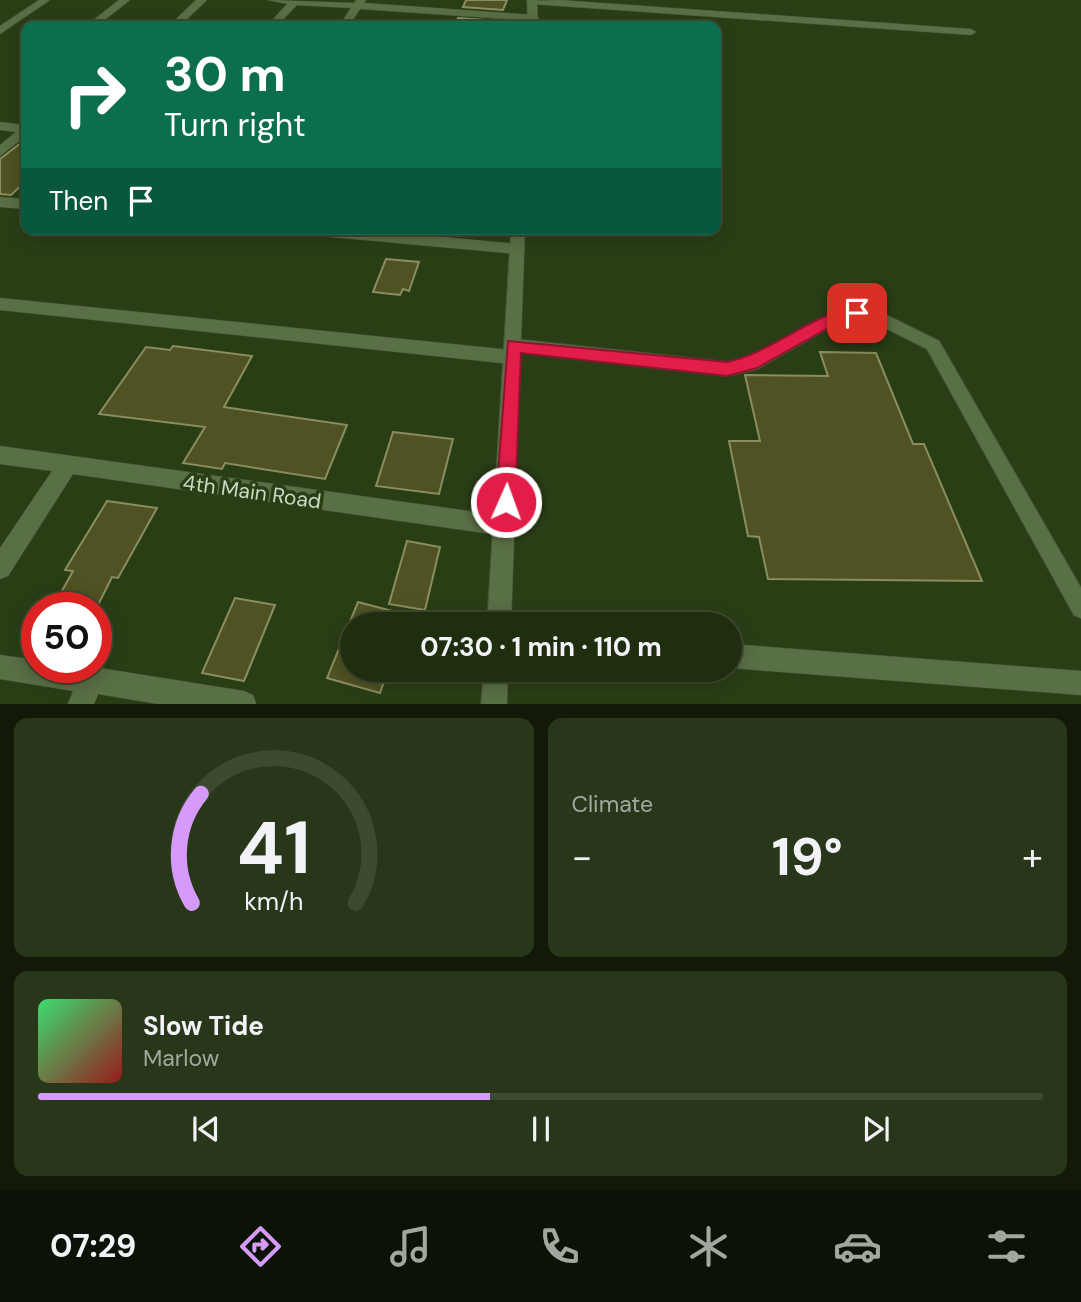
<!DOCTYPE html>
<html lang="en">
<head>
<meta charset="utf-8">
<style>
  :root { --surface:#202e10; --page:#283619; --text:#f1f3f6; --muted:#a2a89f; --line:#3d4a30; --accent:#d69bfa }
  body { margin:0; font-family:"DM Sans",sans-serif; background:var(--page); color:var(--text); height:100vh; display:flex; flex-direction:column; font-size:26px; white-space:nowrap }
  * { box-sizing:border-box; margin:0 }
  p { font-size:23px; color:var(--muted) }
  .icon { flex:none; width:38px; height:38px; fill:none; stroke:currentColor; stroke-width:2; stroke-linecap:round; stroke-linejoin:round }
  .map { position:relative; height:704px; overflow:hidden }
  .panel { display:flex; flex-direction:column; gap:14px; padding:14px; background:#121909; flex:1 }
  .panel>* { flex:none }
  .hud { position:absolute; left:21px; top:21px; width:700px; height:214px; border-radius:14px; box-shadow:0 4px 18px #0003,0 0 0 2px var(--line); background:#0b6e4f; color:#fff; overflow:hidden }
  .speed { position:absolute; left:21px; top:592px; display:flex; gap:14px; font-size:35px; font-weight:700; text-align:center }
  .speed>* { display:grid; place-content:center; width:91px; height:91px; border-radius:50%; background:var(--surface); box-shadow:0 4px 18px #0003,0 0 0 2px var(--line); line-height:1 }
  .speed .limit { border:10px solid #d22; background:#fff; color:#111 }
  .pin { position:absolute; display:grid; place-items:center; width:60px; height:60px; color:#fff; margin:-30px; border-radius:14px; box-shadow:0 4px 10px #0006 }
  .me { position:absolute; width:77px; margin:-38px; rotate:2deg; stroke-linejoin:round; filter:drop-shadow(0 0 5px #0008) }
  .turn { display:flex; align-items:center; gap:24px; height:147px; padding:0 28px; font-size:32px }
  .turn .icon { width:91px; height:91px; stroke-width:2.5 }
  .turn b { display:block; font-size:49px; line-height:60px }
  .then { display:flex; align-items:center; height:66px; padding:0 28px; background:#0003; gap:14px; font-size:26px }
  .big { font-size:52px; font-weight:700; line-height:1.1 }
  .panel .tile { flex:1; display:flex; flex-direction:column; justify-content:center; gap:10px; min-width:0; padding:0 24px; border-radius:14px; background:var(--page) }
  .panel .dial { align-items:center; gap:0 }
  .dial svg { height:182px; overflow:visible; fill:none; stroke:var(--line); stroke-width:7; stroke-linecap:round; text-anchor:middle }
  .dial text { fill:var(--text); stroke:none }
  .song { display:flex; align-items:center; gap:21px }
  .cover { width:84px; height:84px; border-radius:10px; background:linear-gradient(135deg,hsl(140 70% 55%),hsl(0 70% 35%)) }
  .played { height:7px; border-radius:4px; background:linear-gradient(90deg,var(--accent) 45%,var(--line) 45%) }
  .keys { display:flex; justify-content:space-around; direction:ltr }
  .heat { display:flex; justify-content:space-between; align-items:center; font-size:38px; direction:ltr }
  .panel .tiles { flex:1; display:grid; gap:14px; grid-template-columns:1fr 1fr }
  .tile:last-child { grid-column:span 2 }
  .trip { position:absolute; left:340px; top:612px; width:402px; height:70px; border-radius:35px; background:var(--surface); box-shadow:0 4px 18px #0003,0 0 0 2px var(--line); font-weight:700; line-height:70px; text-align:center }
  .dock { display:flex; height:112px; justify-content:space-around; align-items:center; background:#0d1206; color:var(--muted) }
  .dock .icon { width:49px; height:49px }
  .dock .active { color:var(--accent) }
  .dock b { font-size:32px; color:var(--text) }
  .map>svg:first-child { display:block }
</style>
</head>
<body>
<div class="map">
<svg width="1081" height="704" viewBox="0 0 1081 704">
  <rect width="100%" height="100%" fill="#2a3e16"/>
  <path fill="#505223" stroke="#8a8d5d" stroke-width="2" d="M466 0H507L503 10 463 7Z
    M458 18 499 21 498 26H454Z
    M26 139V181L11 195 0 194V159Z
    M386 259 419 262 409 291 403 289 400 295 373 292Z
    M173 346 252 356 224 407 347 425 325 479 225 463 222 469 183 463 205 427 99 414 146 347 170 350Z
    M820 352 876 353 913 444H924L982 581 768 579 759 537 748 536 729 441H760L745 375 828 376Z
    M393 432 453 439 439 494 376 486Z
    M107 501 157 508 118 578 112 577 97 607H53L73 571 65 570Z
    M407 541 440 547 425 610 389 604Z
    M235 598 275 605 244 681 202 673Z
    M358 602 407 615 404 625H352V670H388L380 693 327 678Z"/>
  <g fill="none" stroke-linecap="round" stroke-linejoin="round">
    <defs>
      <path id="lane" d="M857 307 878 311 939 341 1081 588V618L1074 615 927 349 870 320 857 319 841 321 757 369 727 376 513 351 507 349 505 345 507 341 513 339 727 362C774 353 809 315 857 307Z"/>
      <path id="street" d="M39 0H50L0 34V26Z
        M119 0H130L97 26H86Z
        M196 0H207L180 26H169Z
        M268 0 354 3 356 0H366L364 3 534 15 539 18 534 21 360 9 349 26H339L351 8 297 5 277 26H267L287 4Z
        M559 0 971 29 976 32 971 35 532 4 527 1Z
        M0 122 26 125V136L0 156V145L16 132 0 130Z
        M0 197 26 199V209L0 207Z
        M291 229H356L517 244 525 249 517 254 298 234Z
        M0 298 511 350 517 352 520 357 517 362 511 364 0 310Z
        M0 446 505 516 513 519 516 526 513 533 505 536 73 474 8 576 0 579V548L52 471 0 464Z
        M730 644 1081 671V695L730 668Z
        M0 655 37 660V667H93L244 691 253 695 256 704H158L98 694 94 704H68L73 691 0 679Z"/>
      <path id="secondary" d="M527 0H537L538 26H528Z
        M511 229H525L511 625H487Z
        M484 670H508L507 704H481Z"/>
    </defs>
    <use href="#lane" stroke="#465736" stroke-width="2"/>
    <use href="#street" stroke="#465736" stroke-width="1"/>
    <use href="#secondary" stroke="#465736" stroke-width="1"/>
    <use href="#lane" fill="#596f45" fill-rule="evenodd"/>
    <use href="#street" fill="#596f45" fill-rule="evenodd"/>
    <use href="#secondary" fill="#596f45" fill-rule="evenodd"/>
  </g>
  <path fill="#e11d48" stroke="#92132f" stroke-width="2" d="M857 307 865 313 862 317 841 321 757 368 727 376 521 353 515 502 513 508 506 511 499 508 496 502 508 341 727 362C774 352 810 314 857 307Z"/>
  <g text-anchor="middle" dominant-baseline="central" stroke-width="7" stroke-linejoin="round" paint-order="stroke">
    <g font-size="21" fill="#cbd8c1" stroke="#2a3e16">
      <text transform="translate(252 492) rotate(8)">4th Main Road</text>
    </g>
  </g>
</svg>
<div class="speed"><div class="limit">50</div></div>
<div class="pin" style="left:857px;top:313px;background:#d93025"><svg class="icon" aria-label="arrive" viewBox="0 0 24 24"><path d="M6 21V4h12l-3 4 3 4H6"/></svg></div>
<svg class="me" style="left:506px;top:502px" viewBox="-20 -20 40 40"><circle r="17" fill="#e11d48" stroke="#fff" stroke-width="3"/><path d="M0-11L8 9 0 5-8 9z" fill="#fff"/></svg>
<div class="trip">07:30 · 1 min · 110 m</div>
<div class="hud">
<div class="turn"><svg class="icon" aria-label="right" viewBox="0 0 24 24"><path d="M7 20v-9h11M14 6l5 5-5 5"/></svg><div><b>30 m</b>Turn right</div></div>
<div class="then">Then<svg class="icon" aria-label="arrive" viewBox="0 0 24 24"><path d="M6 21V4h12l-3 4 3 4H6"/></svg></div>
</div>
</div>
<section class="panel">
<div class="tiles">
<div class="tile dial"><svg viewBox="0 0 100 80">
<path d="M14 69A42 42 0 1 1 86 69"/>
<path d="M14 69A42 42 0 0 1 18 21" stroke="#d69bfa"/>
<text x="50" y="56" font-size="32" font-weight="700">41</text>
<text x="50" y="72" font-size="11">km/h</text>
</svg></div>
<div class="tile"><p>Climate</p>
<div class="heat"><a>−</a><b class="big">19°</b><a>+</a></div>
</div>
<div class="tile">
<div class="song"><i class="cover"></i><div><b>Slow Tide</b><p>Marlow</p></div></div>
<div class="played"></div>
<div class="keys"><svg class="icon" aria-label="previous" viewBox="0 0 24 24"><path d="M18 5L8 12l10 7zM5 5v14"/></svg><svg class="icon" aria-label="pause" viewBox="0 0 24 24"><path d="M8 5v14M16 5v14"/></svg><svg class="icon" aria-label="next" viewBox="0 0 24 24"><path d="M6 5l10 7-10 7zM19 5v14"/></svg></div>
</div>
</div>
</section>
<nav class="dock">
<b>07:29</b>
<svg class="icon active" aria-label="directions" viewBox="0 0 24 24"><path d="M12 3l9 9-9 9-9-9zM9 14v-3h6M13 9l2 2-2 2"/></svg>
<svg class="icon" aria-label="music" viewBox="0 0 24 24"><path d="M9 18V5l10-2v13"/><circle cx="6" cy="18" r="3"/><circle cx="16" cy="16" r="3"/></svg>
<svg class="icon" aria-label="phone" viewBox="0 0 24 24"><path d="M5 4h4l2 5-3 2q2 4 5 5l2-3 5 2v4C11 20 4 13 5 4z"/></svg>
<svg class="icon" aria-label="climate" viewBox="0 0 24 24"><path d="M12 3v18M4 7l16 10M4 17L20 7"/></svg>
<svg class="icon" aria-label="car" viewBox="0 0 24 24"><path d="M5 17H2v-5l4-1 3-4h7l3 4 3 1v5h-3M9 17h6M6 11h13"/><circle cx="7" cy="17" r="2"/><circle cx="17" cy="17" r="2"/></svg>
<svg class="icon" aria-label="filters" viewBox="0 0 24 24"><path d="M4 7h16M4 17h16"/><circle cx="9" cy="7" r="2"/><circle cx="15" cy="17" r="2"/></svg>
</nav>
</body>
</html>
